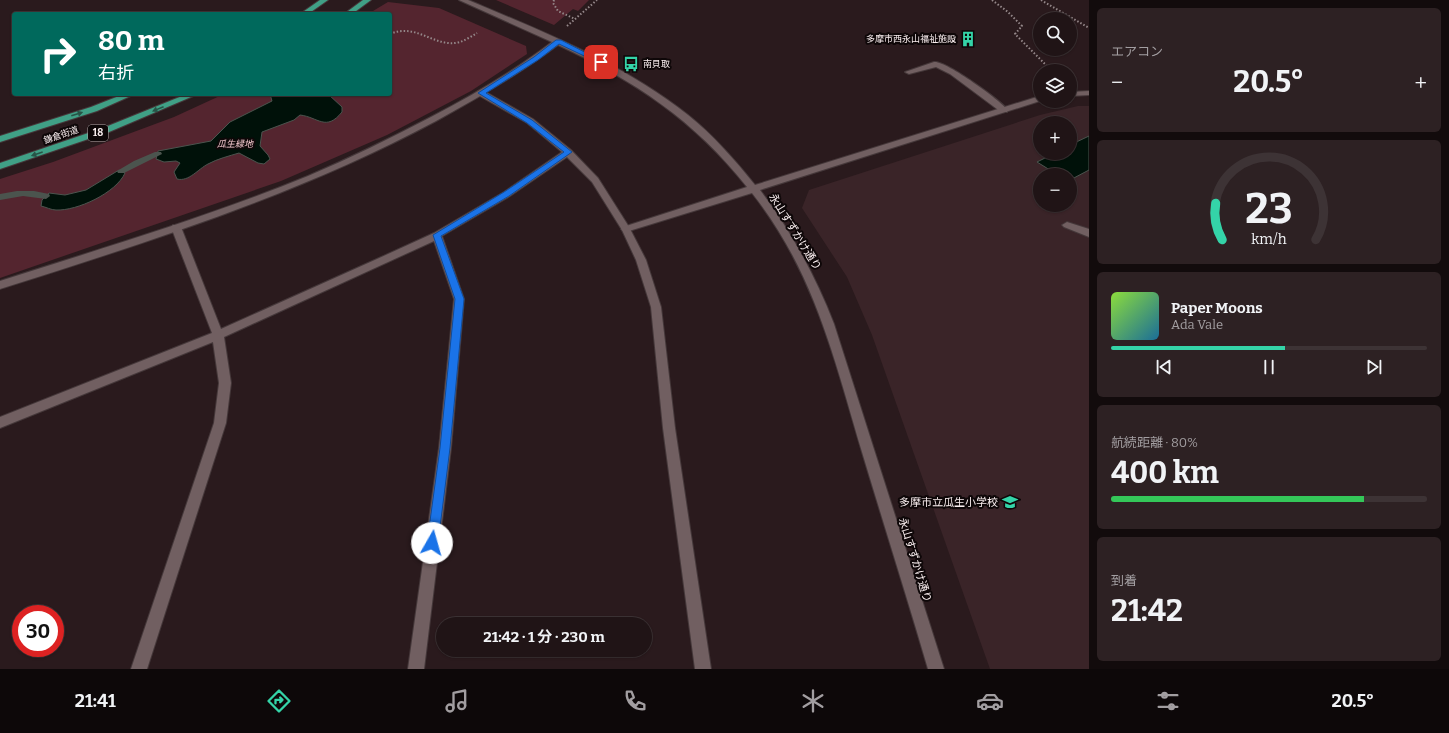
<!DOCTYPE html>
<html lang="ja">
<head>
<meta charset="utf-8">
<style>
  :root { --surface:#201416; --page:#2d2123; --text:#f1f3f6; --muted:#a29ea1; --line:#3d3335; --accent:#34d4a8 }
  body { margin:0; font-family:Bitter,"Noto Sans JP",serif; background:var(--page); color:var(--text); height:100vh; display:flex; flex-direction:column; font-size:15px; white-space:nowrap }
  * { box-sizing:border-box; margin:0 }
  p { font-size:13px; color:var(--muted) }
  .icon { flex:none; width:22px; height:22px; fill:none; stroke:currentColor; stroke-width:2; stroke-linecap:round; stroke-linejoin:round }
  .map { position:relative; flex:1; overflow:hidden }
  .side { display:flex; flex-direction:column; gap:8px; padding:8px; background:#120b0c; width:360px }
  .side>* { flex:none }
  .guide { position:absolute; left:12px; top:12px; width:380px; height:84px; border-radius:4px; box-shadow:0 1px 3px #0004,0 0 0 1px var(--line); background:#00695c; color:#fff; overflow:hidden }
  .tools { position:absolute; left:1033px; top:12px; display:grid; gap:8px }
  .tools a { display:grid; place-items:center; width:44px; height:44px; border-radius:50%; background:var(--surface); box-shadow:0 1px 3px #0004,0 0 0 1px var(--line); font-size:20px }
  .speed { position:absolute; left:12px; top:605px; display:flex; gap:8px; font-size:20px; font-weight:700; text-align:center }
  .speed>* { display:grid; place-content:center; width:52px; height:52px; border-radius:50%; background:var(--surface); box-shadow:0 1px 3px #0004,0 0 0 1px var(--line); line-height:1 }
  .speed .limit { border:6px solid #d22; background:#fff; color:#111 }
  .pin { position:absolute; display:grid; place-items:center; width:34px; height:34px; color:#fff; margin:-17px; border-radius:8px; box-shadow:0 2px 6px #0006 }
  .me { position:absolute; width:44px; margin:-22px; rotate:7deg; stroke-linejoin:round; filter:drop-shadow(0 0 3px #0008) }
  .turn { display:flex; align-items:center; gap:14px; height:84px; padding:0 20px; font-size:18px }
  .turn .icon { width:52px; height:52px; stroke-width:2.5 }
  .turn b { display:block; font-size:28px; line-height:34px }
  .big { font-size:30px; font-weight:700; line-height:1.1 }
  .side .card { flex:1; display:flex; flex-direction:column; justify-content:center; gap:6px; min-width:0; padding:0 14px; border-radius:6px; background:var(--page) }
  .side .dial { align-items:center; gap:0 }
  .dial svg { height:104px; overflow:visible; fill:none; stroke:var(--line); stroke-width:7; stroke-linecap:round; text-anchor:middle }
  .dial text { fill:var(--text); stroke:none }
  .song { display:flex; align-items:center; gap:12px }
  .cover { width:48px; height:48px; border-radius:6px; background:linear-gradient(135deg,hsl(90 70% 55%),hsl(200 70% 35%)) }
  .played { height:4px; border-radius:2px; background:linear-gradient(90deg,var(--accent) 55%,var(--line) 55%) }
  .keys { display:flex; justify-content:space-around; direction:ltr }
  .heat { display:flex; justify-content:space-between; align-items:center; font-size:22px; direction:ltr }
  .charge { height:6px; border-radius:3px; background:linear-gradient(90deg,#34c759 80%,var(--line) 0) }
  .trip { position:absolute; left:436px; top:617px; width:216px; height:40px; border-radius:20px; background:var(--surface); box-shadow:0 1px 3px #0004,0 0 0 1px var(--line); font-weight:700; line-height:40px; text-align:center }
  .tab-bar { display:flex; height:64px; justify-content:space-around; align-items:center; background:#0d0809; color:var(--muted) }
  .tab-bar .icon { width:28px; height:28px }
  .tab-bar .on { color:var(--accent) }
  .tab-bar b { font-size:18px; color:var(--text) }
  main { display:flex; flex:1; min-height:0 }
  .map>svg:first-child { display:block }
</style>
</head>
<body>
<main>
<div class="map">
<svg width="1089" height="669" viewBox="0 0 1089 669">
  <rect width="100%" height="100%" fill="#2a1a1d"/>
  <path fill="#3a2428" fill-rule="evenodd" d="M1078 106H1089V669H990L872 335 847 277 802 208 809 190 1040 115ZM1040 123H1070V153H1040ZM1040 175H1070V205H1040Z"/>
  <path fill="#54252f" d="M496 0H589L578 11 573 9 554 25Z
    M388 2 439 8 526 46 527 54 471 91 387 135 281 181 0 278V179L53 162 174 117 224 94H390V14H368Z"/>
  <path fill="#001109" stroke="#4b544e" d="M270 94H328L342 107V112C326 132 318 117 300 115L294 120 262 132 260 146 268 155 270 159 264 164 258 163 239 153C229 156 217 159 208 164 198 169 189 182 177 179L174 172 180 163 176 161 164 162 156 159 158 151 211 141 230 122 272 101Z
    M1089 136V170L1070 180V175H1058L1037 162 1055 153H1070V145Z
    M119 170 125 173C116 193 77 211 56 210 51 210 46 207 41 206L42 200 49 193 65 195 86 190Z"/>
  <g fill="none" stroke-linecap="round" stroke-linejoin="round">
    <path fill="#4b544e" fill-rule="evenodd" d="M155 152H161L162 154 124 173H118L117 171 134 161Z
      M17 191H34L49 194 50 196 46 199 23 196 0 200V194Z"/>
    <defs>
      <path id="service" d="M934 62C945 60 1000 100 1008 110L1007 112H1001L950 74 936 67 909 74 905 72Z
        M1067 222 1089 229V237L1064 227 1062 225Z"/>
      <path id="minor" d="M478 91H484L533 119 571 150 598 178 629 227 646 260 661 307 675 428 711 669H695L663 428 651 307 636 260 622 230 592 182 567 157 510 196 442 236 464 299 451 448 424 669H408L439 448 454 299 434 241 224 337 231 383 226 423 147 669H131L214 423 219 383 213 342 0 428V417L212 333 171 227 173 225H179L181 227 221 329 377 259 434 233 504 192 562 152 527 123 478 95Z"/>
      <path id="tertiary" d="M459 0H468C544 32 622 63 688 115 713 135 735 160 755 185L1040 96V101L760 190C791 231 815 275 834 324L944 669H928C907 597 884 525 862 452 834 358 814 271 752 193L629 231H623L621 229 623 227 747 187C694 120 635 81 558 45 520 74 478 98 436 121 298 195 148 242 0 289V281C103 248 208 217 308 176 350 158 391 138 431 117 473 95 514 71 552 42Z
        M1089 91V95L1070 96V92Z"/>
      <path id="primary" d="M320 0H328L308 14H300Z
        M363 0H371L352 14H344Z
        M124 94H135L97 111 0 142V136L91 107Z
        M187 94H198L109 132 0 169V163L103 128Z"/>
    </defs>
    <use href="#service" stroke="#45383a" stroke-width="2"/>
    <use href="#minor" stroke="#45383a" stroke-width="2"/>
    <use href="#tertiary" stroke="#45383a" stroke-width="2"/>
    <use href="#primary" stroke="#45383a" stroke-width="2"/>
    <path stroke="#95888a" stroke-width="2" stroke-dasharray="1.5 2" stroke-linecap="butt" d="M554 0 553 3 558 11 575 19
      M992 0 1008 12 1022 26 1015 34 1052 71
      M1041 0 1089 28
      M567 26 597 0
      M390 34C417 22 435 49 460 42 466 40 472 36 477 33"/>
    <use href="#service" fill="#715f61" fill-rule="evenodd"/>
    <use href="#minor" fill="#715f61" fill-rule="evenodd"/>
    <use href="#tertiary" fill="#715f61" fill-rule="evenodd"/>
    <use href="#primary" fill="#40a086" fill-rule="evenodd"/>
  </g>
  <defs><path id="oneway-solid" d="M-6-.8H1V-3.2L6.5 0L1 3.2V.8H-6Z"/></defs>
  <g fill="#275447">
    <use href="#oneway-solid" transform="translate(158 109) rotate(158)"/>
    <use href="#oneway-solid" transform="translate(77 114) rotate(-18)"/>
    <use href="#oneway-solid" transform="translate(37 154) rotate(161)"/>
  </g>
  <path fill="#1a73e8" stroke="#114b97" d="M556 40H561L604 62 599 63 559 44 538 60 486 93 532 120 572 152 509 196 441 236 464 299 450 448 438 543 436 547 432 548 429 547 427 543 440 448 455 299 433 235 504 192 564 152 527 123 478 93 534 57Z"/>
  <defs>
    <symbol id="building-bare" viewBox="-9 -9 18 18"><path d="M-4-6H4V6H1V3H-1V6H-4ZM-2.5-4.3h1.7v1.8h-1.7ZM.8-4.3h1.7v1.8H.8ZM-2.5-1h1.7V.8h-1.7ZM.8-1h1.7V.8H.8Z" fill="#34d4a8" stroke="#0e0708" stroke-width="2.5" paint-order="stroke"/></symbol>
    <symbol id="bus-bare" viewBox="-9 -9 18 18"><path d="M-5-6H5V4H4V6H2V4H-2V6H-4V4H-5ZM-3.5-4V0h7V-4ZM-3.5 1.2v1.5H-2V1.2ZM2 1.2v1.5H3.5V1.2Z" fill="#34d4a8" stroke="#0e0708" stroke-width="2.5" paint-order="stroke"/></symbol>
    <symbol id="school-bare" viewBox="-9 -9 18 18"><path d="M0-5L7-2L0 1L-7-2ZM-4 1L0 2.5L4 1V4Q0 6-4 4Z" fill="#34d4a8" stroke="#0e0708" stroke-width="2.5" paint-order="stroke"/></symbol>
  </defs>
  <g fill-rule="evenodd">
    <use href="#building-bare" x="957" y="28" width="22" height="22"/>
    <use href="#bus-bare" x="620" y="53" width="22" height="22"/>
    <use href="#school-bare" x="999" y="491" width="22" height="22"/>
  </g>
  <g text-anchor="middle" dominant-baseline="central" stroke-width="4" stroke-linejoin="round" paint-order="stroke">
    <g font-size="9" fill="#faeff0" stroke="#0e0708" text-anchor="end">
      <text x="956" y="39">多摩市西永山福祉施設</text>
      <text x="643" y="64" text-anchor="start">南貝取</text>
    </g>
    <g font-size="9" fill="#faeff0" stroke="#0e0708">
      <text transform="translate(61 135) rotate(-19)">鎌倉街道</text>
    </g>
    <g font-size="9" font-style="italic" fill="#f7cbd1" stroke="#0e0708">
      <text x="235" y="144">瓜生緑地</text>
    </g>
    <rect fill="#0e0708" stroke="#b3a9aa" stroke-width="1" x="88" y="125" width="20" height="16" rx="3"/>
    <g font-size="10" font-weight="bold" fill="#faeff0">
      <text x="98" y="133">18</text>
    </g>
    <g font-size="11" fill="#faeff0" stroke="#0e0708">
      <text transform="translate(795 232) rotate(58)">永山すずかけ通り</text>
      <text transform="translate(915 560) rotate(73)">永山すずかけ通り</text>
    </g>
    <g font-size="11" fill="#faeff0" stroke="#0e0708" text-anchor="end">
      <text x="998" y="502">多摩市立瓜生小学校</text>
    </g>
  </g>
</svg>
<div class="tools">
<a><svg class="icon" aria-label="search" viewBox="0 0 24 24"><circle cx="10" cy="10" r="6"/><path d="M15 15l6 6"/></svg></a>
<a><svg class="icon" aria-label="layers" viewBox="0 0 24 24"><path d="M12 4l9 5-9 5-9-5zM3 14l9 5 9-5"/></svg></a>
<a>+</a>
<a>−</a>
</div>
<div class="speed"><div class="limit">30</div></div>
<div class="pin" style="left:601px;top:62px;background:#d93025"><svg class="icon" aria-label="arrive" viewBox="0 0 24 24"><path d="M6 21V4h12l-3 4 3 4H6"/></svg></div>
<svg class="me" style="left:432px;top:543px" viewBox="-20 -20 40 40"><circle r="19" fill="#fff"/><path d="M0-13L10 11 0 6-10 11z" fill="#1a73e8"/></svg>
<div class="trip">21:42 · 1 分 · 230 m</div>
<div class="guide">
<div class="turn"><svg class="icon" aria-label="right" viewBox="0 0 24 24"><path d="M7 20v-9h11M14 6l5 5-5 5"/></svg><div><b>80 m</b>右折</div></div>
</div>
</div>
<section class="side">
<div class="card"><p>エアコン</p>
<div class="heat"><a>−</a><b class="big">20.5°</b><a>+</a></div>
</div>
<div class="card dial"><svg viewBox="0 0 100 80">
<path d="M14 69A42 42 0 1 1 86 69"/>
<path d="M14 69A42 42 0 0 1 9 41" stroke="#34d4a8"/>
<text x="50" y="56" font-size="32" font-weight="700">23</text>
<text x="50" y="72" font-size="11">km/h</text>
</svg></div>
<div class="card">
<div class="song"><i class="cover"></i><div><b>Paper Moons</b><p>Ada Vale</p></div></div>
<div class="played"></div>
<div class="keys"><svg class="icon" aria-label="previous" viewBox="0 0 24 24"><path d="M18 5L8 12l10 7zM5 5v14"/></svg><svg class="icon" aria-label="pause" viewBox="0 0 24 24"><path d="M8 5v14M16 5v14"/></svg><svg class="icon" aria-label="next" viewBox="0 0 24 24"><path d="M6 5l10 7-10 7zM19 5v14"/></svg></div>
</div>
<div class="card"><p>航続距離 · 80%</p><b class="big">400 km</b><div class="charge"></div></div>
<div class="card"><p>到着</p><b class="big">21:42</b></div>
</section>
</main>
<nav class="tab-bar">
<b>21:41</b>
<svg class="icon on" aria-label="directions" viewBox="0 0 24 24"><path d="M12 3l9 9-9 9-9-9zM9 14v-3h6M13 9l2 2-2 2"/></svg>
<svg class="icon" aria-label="music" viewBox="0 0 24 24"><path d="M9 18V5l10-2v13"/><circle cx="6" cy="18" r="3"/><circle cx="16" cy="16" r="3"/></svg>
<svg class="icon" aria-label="phone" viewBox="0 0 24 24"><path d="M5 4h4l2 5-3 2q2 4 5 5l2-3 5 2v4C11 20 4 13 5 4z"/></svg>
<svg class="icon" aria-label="climate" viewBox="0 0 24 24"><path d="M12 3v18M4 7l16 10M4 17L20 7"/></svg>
<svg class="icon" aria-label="car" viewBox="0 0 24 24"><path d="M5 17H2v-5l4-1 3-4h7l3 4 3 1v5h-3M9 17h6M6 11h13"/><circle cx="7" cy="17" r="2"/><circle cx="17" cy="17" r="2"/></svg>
<svg class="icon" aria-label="filters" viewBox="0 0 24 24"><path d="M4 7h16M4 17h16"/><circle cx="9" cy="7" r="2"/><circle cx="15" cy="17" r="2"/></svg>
<b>20.5°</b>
</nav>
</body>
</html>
